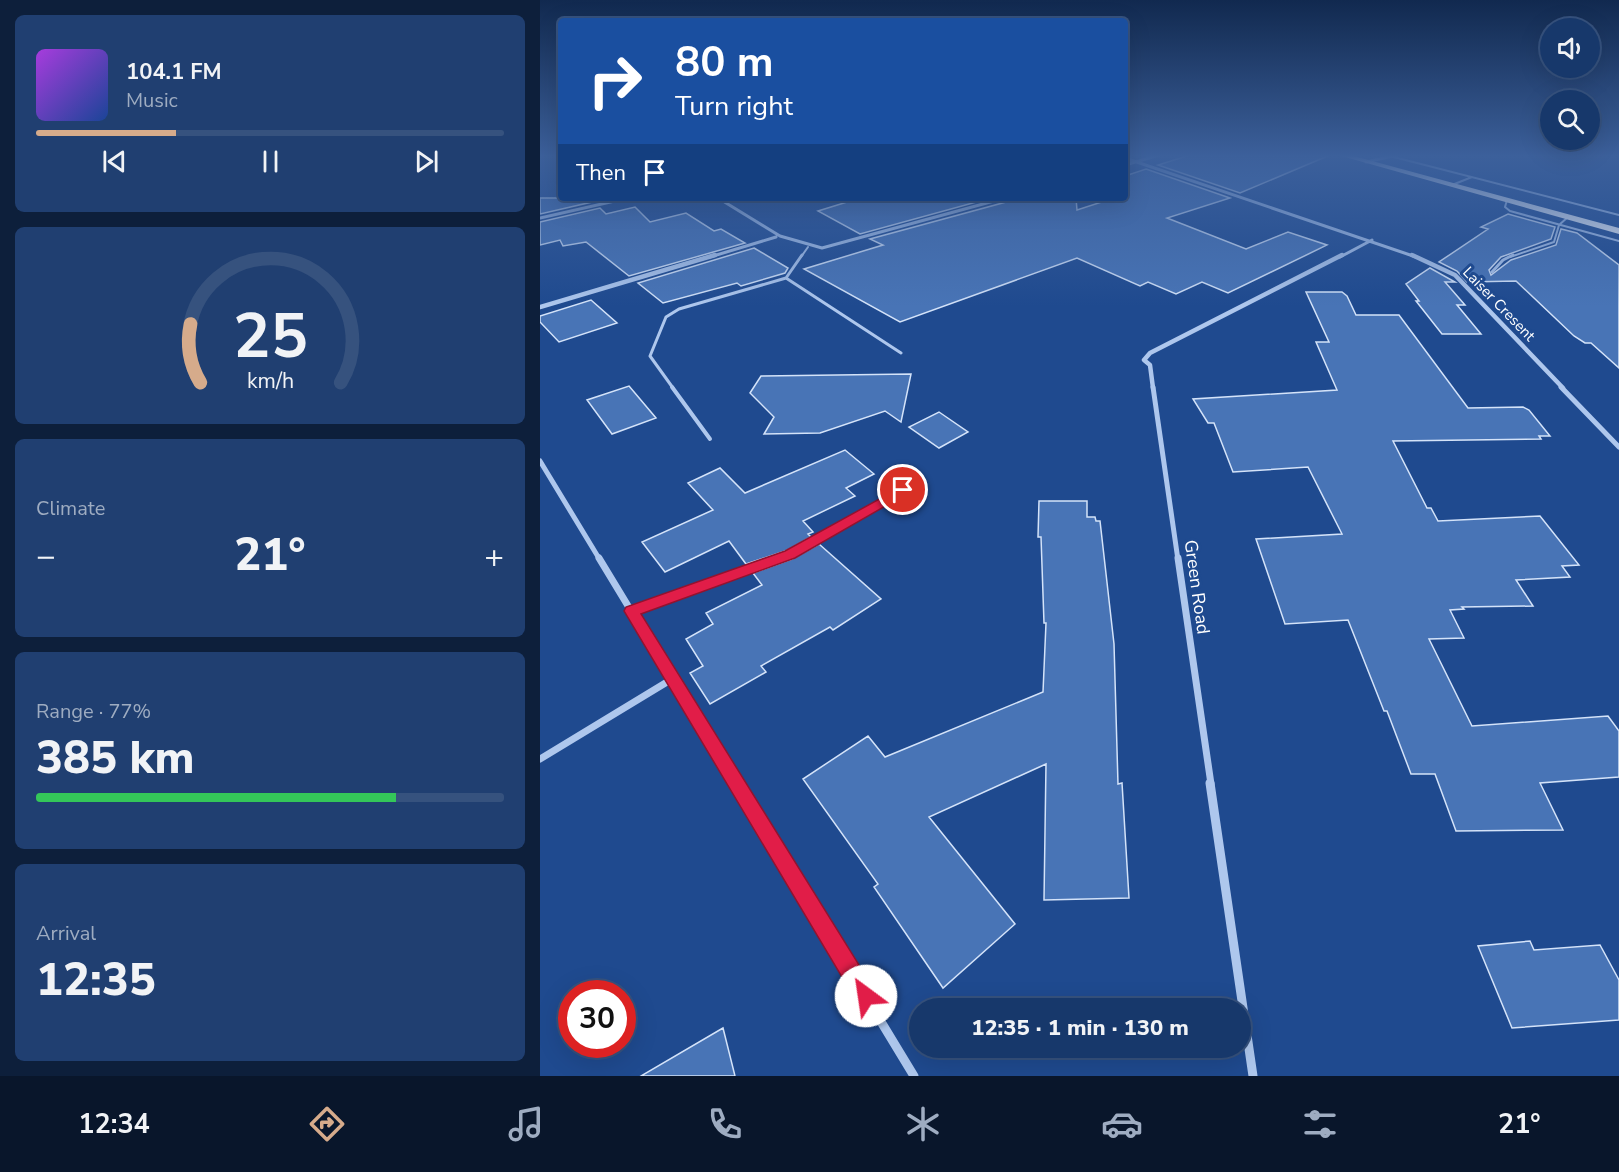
<!DOCTYPE html>
<html lang="en">
<head>
<meta charset="utf-8">
<style>
  :root { --surface:#17386b; --page:#203f71; --text:#f1f3f6; --muted:#9eacc1; --line:#36527e; --accent:#d6ab8b }
  body { margin:0; font-family:"Nunito Sans",sans-serif; background:var(--page); color:var(--text); height:100vh; display:flex; flex-direction:column; font-size:22px; white-space:nowrap }
  * { box-sizing:border-box; margin:0 }
  p { font-size:20px; color:var(--muted) }
  .icon { flex:none; width:33px; height:33px; fill:none; stroke:currentColor; stroke-width:2; stroke-linecap:round; stroke-linejoin:round }
  .map { position:relative; flex:1; overflow:hidden }
  .side { display:flex; flex-direction:column; gap:15px; padding:15px; background:#0d1f3b; width:540px }
  .side>* { flex:none }
  .guide { position:absolute; left:18px; top:18px; width:570px; height:183px; border-radius:6px; box-shadow:0 6px 24px #0002,0 0 0 2px var(--line); background:#1a4fa0; color:#fff; overflow:hidden }
  .controls { position:absolute; left:1000px; top:18px; display:grid; gap:12px }
  .controls a { display:grid; place-items:center; width:60px; height:60px; border-radius:50%; background:var(--surface); box-shadow:0 6px 24px #0002,0 0 0 2px var(--line); font-size:30px }
  .speed { position:absolute; left:18px; top:980px; display:flex; gap:12px; font-size:30px; font-weight:700; text-align:center }
  .speed>* { display:grid; place-content:center; width:78px; height:78px; border-radius:50%; background:var(--surface); box-shadow:0 6px 24px #0002,0 0 0 2px var(--line); line-height:1 }
  .speed .limit { border:9px solid #d22; background:#fff; color:#111 }
  .pin { position:absolute; display:grid; place-items:center; width:51px; height:51px; color:#fff; margin:-26px; border:3px solid #fff; border-radius:50%; box-shadow:0 2px 6px #0007 }
  .me { position:absolute; width:66px; margin:-33px; rotate:329deg; stroke-linejoin:round; filter:drop-shadow(0 0 4px #0008) }
  .turn { display:flex; align-items:center; gap:21px; height:126px; padding:0 18px; font-size:27px }
  .turn .icon { width:78px; height:78px; stroke-width:2.5 }
  .turn b { display:block; font-size:42px; line-height:51px }
  .then { display:flex; align-items:center; height:57px; padding:0 18px; background:#0003; gap:12px; font-size:22px }
  .big { font-size:45px; font-weight:800; line-height:1.1 }
  .side .widget { flex:1; display:flex; flex-direction:column; justify-content:center; gap:9px; min-width:0; padding:0 21px; border-radius:9px; background:var(--page) }
  .side .dial { align-items:center; gap:0 }
  .dial svg { height:156px; overflow:visible; fill:none; stroke:var(--line); stroke-width:7; stroke-linecap:round; text-anchor:middle }
  .dial text { fill:var(--text); stroke:none }
  .song { display:flex; align-items:center; gap:18px }
  .cover { width:72px; height:72px; border-radius:9px; background:linear-gradient(135deg,hsl(280 70% 55%),hsl(220 70% 35%)) }
  .played { height:6px; border-radius:3px; background:linear-gradient(90deg,var(--accent) 30%,var(--line) 30%) }
  .keys { display:flex; justify-content:space-around; direction:ltr }
  .heat { display:flex; justify-content:space-between; align-items:center; font-size:33px; direction:ltr }
  .charge { height:9px; border-radius:4px; background:linear-gradient(90deg,#34c759 77%,var(--line) 0) }
  .trip { position:absolute; left:369px; top:998px; width:342px; height:60px; border-radius:30px; background:var(--surface); box-shadow:0 6px 24px #0002,0 0 0 2px var(--line); font-weight:800; line-height:60px; text-align:center }
  .dock { display:flex; height:96px; justify-content:space-around; align-items:center; background:#09162b; color:var(--muted) }
  .dock .icon { width:42px; height:42px }
  .dock .selected { color:var(--accent) }
  .dock b { font-size:27px; color:var(--text) }
  main { display:flex; flex:1; min-height:0 }
  .map>svg:first-child { display:block }
</style>
</head>
<body>
<main>
<section class="side">
<div class="widget">
<div class="song"><i class="cover"></i><div><b>104.1 FM</b><p>Music</p></div></div>
<div class="played"></div>
<div class="keys"><svg class="icon" aria-label="previous" viewBox="0 0 24 24"><path d="M18 5L8 12l10 7zM5 5v14"/></svg><svg class="icon" aria-label="pause" viewBox="0 0 24 24"><path d="M8 5v14M16 5v14"/></svg><svg class="icon" aria-label="next" viewBox="0 0 24 24"><path d="M6 5l10 7-10 7zM19 5v14"/></svg></div>
</div>
<div class="widget dial"><svg viewBox="0 0 100 80">
<path d="M14 69A42 42 0 1 1 86 69"/>
<path d="M14 69A42 42 0 0 1 9 39" stroke="#d6ab8b"/>
<text x="50" y="56" font-size="32" font-weight="700">25</text>
<text x="50" y="72" font-size="11">km/h</text>
</svg></div>
<div class="widget"><p>Climate</p>
<div class="heat"><a>−</a><b class="big">21°</b><a>+</a></div>
</div>
<div class="widget"><p>Range · 77%</p><b class="big">385 km</b><div class="charge"></div></div>
<div class="widget"><p>Arrival</p><b class="big">12:35</b></div>
</section>
<div class="map">
<svg width="1079" height="1076" viewBox="0 0 1079 1076">
  <rect width="100%" height="100%" fill="#1f4a8f"/>
  <path fill="#4874b6" stroke="#d4e3f9" stroke-width="1.5" d="M650 155H790L700 193 618 165Z
    M606 169 690 198 627 218 706 249 748 232 787 245 688 293 662 282 636 294 608 282 600 286 537 258 360 322 264 269 343 245 330 239 466 202 469 198H536L537 210 574 198H585V176Z
    M0 198H47L52 202 0 214Z
    M320 198H451L320 234 278 211Z
    M95 207 110 222 146 213 174 231 181 229 205 243 89 276 46 242 23 246 20 240 0 245V222L60 208 66 214Z
    M968 214 1015 227 1011 239 961 257 949 270 951 275 971 260 1016 245 1021 229 1037 233 1079 265V368L1051 343H1045L1034 336 976 281 927 282 917 271 899 262 948 229 941 227Z
    M214 248 248 268 245 273 201 286 197 283 123 303 98 283Z
    M890 268 915 282H905L925 305H917L941 334H902L876 301H879L866 284Z
    M766 292H802L807 296 816 315H859L928 408 983 407 989 410 1010 436H999L1001 439 853 441 887 508H891L898 521 1000 516 1039 565 1022 566 1030 577 976 580 993 606 922 607 924 609 910 610 924 638 889 639 932 726 1068 716 1079 731V777L1000 783 1023 830 916 831 895 774H871L847 711H844L808 620 745 624 716 539 802 534 768 467 693 472 674 423H668L653 399 797 390 776 342H789Z
    M51 300 77 323 19 342 0 322V316Z
    M371 374 361 422 345 411 280 433 224 434 234 417 210 393 221 376Z
    M89 386 116 418 72 434 47 400Z
    M399 412 428 432 399 448 369 427Z
    M305 450 334 474 306 488 315 496 263 521 273 532 268 534 271 537 248 550 206 564 189 541 125 572 102 542 173 510 148 483 180 468 205 493Z
    M499 501H547V517H555L556 521H560L574 644 578 784 582 783 589 898 504 900 506 764 389 817 475 924 403 988 334 887 338 884 263 779 328 736 345 757 503 692 506 623H504L501 537H498Z
    M279 544 341 599 293 630 290 627 221 666 226 672 170 704 150 673 163 666 146 639 173 624 166 613 222 585 213 573 252 559Z
    M990 941 994 950 1060 945 1079 980V1020L972 1028 938 946Z
    M183 1028 195 1076H101Z"/>
  <g fill="none" stroke-linecap="round" stroke-linejoin="round">
    <path stroke="#aec7ed" stroke-width="2" d="M846 155 1079 215
      M912 185 932 177
      M967 200 965 207 970 211 1079 241
      M261 257 268 247
      M970 257 1014 242 1019 225 1028 217"/>
    <path stroke="#aec7ed" stroke-width="3" d="M262 255 246 278 361 353
      M952 272 963 260 973 255
      M133 388 110 356 126 317 139 309 246 278"/>
    <path stroke="#aec7ed" stroke-width="4" d="M132 387 170 439"/>
    <path stroke="#aec7ed" stroke-width="3" d="M585 158 876 257
      M826 162 857 155
      M585 165 619 155
      M178 198 240 236 282 248 465 198
      M0 218 88 198
      M170 257 236 237
      M800 257 832 240"/>
    <path stroke="#aec7ed" stroke-width="4.5" d="M872 255 915 275 1023 388
      M0 307 175 255
      M613 388 610 365 604 360 610 353 802 255"/>
    <path stroke="#aec7ed" stroke-width="5" d="M613 387 638 560
      M1021 387 1079 447
      M0 461 60 560
      M234 560 250 554 363 491"/>
    <path stroke="#aec7ed" stroke-width="7" d="M59 558 196 784
      M638 558 671 784
      M91 611 238 558
      M0 759 132 679"/>
    <path stroke="#aec7ed" stroke-width="9" d="M196 783 374 1076
      M670 783 713 1076"/>
    <path fill="#fafcff" fill-rule="evenodd" d="M798 155H810L1079 228V234Z"/>
  </g>
  <linearGradient id="sky" x2="0" y2="1"><stop stop-color="#11294f"/><stop offset="0.51" stop-color="#3c609b"/><stop offset="1" stop-color="#3c609b" stop-opacity="0"/></linearGradient>
  <rect width="1079" height="306" fill="url(#sky)"/>
  <path fill="#e11d48" stroke="#92132f" stroke-width="1.5" d="M363 486 369 490 368 493 255 558 101 614 334 989 337 996 334 1004 326 1008 318 1004 84 611 86 607 245 551Z"/>
  <g text-anchor="middle" dominant-baseline="central" stroke-width="6" stroke-linejoin="round" paint-order="stroke">
    <g font-size="15" fill="#fff" stroke="#1f4a8f">
      <text transform="translate(959 304) rotate(46)">Laiser Cresent</text>
    </g>
    <g font-size="18" fill="#fff" stroke="#1f4a8f">
      <text transform="translate(657 587) rotate(82)">Green Road</text>
    </g>
  </g>
</svg>
<div class="controls">
<a><svg class="icon" aria-label="sound" viewBox="0 0 24 24"><path d="M4 9h4l5-4v14l-5-4H4zM17 9q2 3 0 6"/></svg></a>
<a><svg class="icon" aria-label="search" viewBox="0 0 24 24"><circle cx="10" cy="10" r="6"/><path d="M15 15l6 6"/></svg></a>
</div>
<div class="speed"><div class="limit">30</div></div>
<div class="pin" style="left:363px;top:490px;background:#d93025"><svg class="icon" aria-label="arrive" viewBox="0 0 24 24"><path d="M6 21V4h12l-3 4 3 4H6"/></svg></div>
<svg class="me" style="left:326px;top:996px" viewBox="-20 -20 40 40"><circle r="19" fill="#fff"/><path d="M0-13L10 11 0 6-10 11z" fill="#e11d48"/></svg>
<div class="trip">12:35 · 1 min · 130 m</div>
<div class="guide">
<div class="turn"><svg class="icon" aria-label="right" viewBox="0 0 24 24"><path d="M7 20v-9h11M14 6l5 5-5 5"/></svg><div><b>80 m</b>Turn right</div></div>
<div class="then">Then<svg class="icon" aria-label="arrive" viewBox="0 0 24 24"><path d="M6 21V4h12l-3 4 3 4H6"/></svg></div>
</div>
</div>
</main>
<nav class="dock">
<b>12:34</b>
<svg class="icon selected" aria-label="directions" viewBox="0 0 24 24"><path d="M12 3l9 9-9 9-9-9zM9 14v-3h6M13 9l2 2-2 2"/></svg>
<svg class="icon" aria-label="music" viewBox="0 0 24 24"><path d="M9 18V5l10-2v13"/><circle cx="6" cy="18" r="3"/><circle cx="16" cy="16" r="3"/></svg>
<svg class="icon" aria-label="phone" viewBox="0 0 24 24"><path d="M5 4h4l2 5-3 2q2 4 5 5l2-3 5 2v4C11 20 4 13 5 4z"/></svg>
<svg class="icon" aria-label="climate" viewBox="0 0 24 24"><path d="M12 3v18M4 7l16 10M4 17L20 7"/></svg>
<svg class="icon" aria-label="car" viewBox="0 0 24 24"><path d="M5 17H2v-5l4-1 3-4h7l3 4 3 1v5h-3M9 17h6M6 11h13"/><circle cx="7" cy="17" r="2"/><circle cx="17" cy="17" r="2"/></svg>
<svg class="icon" aria-label="filters" viewBox="0 0 24 24"><path d="M4 7h16M4 17h16"/><circle cx="9" cy="7" r="2"/><circle cx="15" cy="17" r="2"/></svg>
<b>21°</b>
</nav>
</body>
</html>
